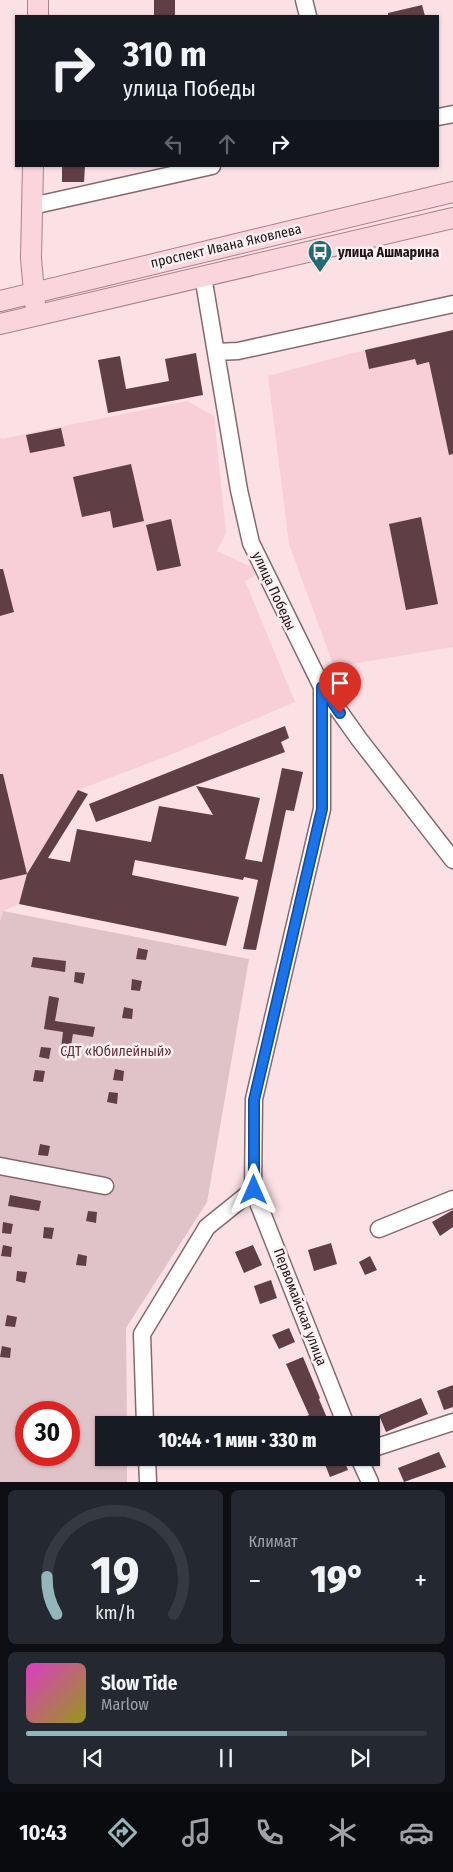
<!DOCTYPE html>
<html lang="ru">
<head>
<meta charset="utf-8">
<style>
  :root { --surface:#171b24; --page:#242831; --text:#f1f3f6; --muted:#9ea1a6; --line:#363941; --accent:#93b6bb }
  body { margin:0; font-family:"Fira Sans Condensed",sans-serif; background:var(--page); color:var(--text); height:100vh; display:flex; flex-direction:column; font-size:19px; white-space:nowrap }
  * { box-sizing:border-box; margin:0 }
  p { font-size:16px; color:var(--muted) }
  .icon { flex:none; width:28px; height:28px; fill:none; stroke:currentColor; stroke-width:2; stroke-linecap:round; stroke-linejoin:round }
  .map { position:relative; height:1482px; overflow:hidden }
  .drawer { display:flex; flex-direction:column; gap:8px; padding:8px; background:#0d0f14; flex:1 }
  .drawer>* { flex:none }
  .banner { position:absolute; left:15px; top:15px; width:424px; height:152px; border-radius:0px; box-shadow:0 1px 4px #0004; background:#171b24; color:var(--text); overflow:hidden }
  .speed { position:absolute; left:15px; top:1401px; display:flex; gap:10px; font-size:25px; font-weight:700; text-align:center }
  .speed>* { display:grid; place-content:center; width:65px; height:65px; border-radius:50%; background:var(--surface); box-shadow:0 1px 4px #0004; line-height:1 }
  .speed .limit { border:8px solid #d22; background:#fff; color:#111 }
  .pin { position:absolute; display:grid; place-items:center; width:42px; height:42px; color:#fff; margin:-51px -21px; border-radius:50% 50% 50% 0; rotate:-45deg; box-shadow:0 0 5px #0007 }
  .pin .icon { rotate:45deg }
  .me { position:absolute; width:55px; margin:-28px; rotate:0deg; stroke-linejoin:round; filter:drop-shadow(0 0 4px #0008) }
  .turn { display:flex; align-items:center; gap:18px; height:105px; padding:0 25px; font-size:22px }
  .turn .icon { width:65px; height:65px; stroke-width:2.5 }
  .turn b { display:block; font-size:35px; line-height:42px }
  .lanes { display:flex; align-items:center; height:48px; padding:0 25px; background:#0003; justify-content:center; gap:25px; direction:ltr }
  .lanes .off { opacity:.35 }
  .big { font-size:38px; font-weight:800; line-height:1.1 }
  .drawer .tile { flex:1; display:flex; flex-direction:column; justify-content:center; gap:8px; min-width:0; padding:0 18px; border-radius:8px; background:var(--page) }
  .drawer .dial { align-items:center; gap:0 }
  .dial svg { height:130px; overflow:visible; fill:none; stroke:var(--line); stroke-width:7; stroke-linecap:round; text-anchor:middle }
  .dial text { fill:var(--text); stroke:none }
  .song { display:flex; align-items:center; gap:15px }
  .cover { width:60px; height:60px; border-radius:8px; background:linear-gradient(135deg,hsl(310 70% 55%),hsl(60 70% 35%)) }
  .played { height:5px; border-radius:2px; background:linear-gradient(90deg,var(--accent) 65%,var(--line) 65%) }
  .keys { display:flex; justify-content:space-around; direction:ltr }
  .heat { display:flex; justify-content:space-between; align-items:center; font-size:28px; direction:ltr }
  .drawer .tiles { flex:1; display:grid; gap:8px; grid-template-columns:1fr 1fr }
  .tile:last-child { grid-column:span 2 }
  .trip { position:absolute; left:95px; top:1416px; width:285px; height:50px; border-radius:0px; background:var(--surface); box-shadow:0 1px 4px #0004; font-weight:800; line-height:50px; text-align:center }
  .tabs { display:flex; height:80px; justify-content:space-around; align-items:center; background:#090b0e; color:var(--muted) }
  .tabs .icon { width:35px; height:35px }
  .tabs .on { color:var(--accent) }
  .tabs b { font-size:22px; color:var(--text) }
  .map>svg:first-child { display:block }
</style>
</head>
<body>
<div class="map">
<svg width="453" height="1482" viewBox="0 0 453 1482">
  <rect width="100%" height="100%" fill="#fbe0e4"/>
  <path fill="#f8cfd6" d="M453 330V647L334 667 289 544 268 376 353 353Z
    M187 401 214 416 226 533 217 551 253 568 256 575 245 581 295 702 170 755 78 790 27 874 19 904 3 911 0 921V436L1 439Z"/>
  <path fill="#e0c3c8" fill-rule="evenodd" d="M3 911 249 959 207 1202 126 1328 127 1425H104V1458H127V1482H0V921ZM26 1412H69V1455H26Z"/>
  <path fill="#5f3f45" d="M154 0H175V16H154Z
    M422 5 425 16H388V13Z
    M62 166H85L84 182H62Z
    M453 330V454L449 455 429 362 417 365 415 359 369 369 365 350Z
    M196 353 203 395 108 413 98 360 120 356 126 389 169 381 165 359Z
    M61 428 65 446 30 453 26 435Z
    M131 464 144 521 113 528 110 511 82 517 73 477Z
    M421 517 438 604 406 610 389 524Z
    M171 519 181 566 157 571 146 525Z
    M0 569H3L14 612 0 616Z
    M285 726 289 738 281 742 285 752 96 822 89 804Z
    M282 768 303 772 294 811 286 810 256 950 243 949 258 880 244 877 243 880 135 860 132 875 239 897 226 946 19 904 27 874 78 790 88 794 48 858 70 862 77 829 151 842 159 806 213 815 196 786 260 798 245 859 262 862Z
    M0 774H3L27 874 0 880Z
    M138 948 148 950 146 960 136 959Z
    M33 957 66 961 65 972 31 967Z
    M75 972 85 973 83 984 74 982Z
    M132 979 142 981 140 991 131 990Z
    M49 996 59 998 55 1021 95 1027 93 1037 73 1034 69 1057 60 1056 63 1032 44 1029Z
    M124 1007 133 1009 132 1019 122 1018Z
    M41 1047 51 1048 49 1059 39 1057Z
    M115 1069 124 1071 123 1081 113 1080Z
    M35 1070 45 1071 43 1082 33 1081Z
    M109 1092 118 1093 117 1104 107 1102Z
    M40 1144 50 1146 48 1156 38 1155Z
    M10 1195 41 1201 39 1211 8 1206Z
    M453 1210V1227L440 1236 432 1222Z
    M88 1211 97 1212 96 1223 86 1221Z
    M3 1222 13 1224 11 1234 2 1233Z
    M44 1227 54 1228 52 1239 43 1238Z
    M331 1243 337 1264 314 1271 308 1250Z
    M3 1245 12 1247 11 1257 1 1256Z
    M253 1245 262 1265 244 1273 235 1252Z
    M78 1254 87 1256 86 1266 76 1265Z
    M370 1256 377 1270 365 1275 359 1262Z
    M17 1271 27 1272 25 1283 16 1281Z
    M271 1280 277 1298 260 1304 254 1286Z
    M7 1315 17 1317 15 1327 5 1326Z
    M289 1328 295 1342 279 1349 272 1335Z
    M2 1346 11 1348 10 1358 0 1357Z
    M303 1357 320 1398 319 1399 330 1425H309L305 1417 309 1415 286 1364Z
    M453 1385V1407L444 1410 437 1391Z
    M421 1398 428 1414 386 1432 379 1415Z
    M439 1452 446 1467 404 1482 398 1468Z
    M335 1458H343L348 1470 330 1477 324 1462Z"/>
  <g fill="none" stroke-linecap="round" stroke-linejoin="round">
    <defs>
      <path id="minor" d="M304 0 308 16
        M438 117 453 114
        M32 206 212 166
        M203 276 239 490 251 543 322 687 359 739 453 860
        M216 352 238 351 453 304
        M322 687V809L254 1099 253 1190 346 1425
        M0 1166 105 1186
        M379 1229 453 1199
        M145 1425 142 1334 207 1227 253 1190
        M371 1449 453 1422
        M147 1458 148 1482
        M359 1458 370 1482"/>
      <path id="major" d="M38 16V0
        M33 166 31 258 35 304
        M0 301 453 192
        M0 324 453 218"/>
    </defs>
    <use href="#minor" stroke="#85696e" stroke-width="19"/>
    <use href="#major" stroke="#ab8088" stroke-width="22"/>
    <use href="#minor" stroke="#fff" stroke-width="16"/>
    <use href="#major" stroke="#fad6dc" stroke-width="20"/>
  </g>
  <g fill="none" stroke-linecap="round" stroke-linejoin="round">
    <defs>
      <path id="route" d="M254 1190V1100L322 809V687L340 713"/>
    </defs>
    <use href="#route" stroke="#114b97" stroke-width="12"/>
    <use href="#route" stroke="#1a73e8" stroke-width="9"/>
  </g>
  <defs>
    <symbol id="bus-pin" viewBox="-11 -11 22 30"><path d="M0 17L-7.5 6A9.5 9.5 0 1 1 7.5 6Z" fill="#216c73" stroke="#fff1f3"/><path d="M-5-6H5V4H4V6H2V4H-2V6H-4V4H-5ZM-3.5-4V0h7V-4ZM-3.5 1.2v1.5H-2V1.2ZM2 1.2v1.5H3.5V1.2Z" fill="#fff"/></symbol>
  </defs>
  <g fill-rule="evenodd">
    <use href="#bus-pin" x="306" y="238" width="28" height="38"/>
  </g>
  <g text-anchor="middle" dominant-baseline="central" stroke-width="5" stroke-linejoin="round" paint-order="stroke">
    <g font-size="14" fill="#1f1416" stroke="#fff1f3">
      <text transform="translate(226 246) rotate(-13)">проспект Ивана Яковлева</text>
      <text transform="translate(274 591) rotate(65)">улица Победы</text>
      <text transform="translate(300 1307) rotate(69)">Первомайская улица</text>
    </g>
    <g font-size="14" font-weight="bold" fill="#1f1416" stroke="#fff1f3" text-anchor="start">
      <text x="338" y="252">улица Ашмарина</text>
    </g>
    <g font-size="14" fill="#622e3a" stroke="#fff1f3">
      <text x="116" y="1051">СДТ «Юбилейный»</text>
    </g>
  </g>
</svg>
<div class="speed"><div class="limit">30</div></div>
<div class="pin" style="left:340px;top:713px;background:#d93025"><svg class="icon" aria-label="arrive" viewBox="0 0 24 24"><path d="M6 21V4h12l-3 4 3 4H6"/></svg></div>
<svg class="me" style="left:254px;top:1190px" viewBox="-20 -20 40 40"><path d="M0-17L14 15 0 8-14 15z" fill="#1a73e8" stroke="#fff" stroke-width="4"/></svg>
<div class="trip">10:44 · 1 мин · 330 m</div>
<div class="banner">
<div class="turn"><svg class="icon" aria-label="right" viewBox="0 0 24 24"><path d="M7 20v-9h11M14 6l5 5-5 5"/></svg><div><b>310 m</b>улица Победы</div></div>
<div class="lanes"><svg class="icon off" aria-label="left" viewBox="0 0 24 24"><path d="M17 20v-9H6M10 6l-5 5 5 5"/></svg><svg class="icon off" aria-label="ahead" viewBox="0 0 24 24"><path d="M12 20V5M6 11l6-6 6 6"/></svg><svg class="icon" aria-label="right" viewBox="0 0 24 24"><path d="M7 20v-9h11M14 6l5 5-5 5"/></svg></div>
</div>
</div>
<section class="drawer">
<div class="tiles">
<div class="tile dial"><svg viewBox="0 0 100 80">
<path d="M14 69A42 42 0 1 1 86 69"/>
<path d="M14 69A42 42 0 0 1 8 46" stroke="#93b6bb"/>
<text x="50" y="56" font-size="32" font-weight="700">19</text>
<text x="50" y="72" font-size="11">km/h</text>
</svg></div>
<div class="tile"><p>Климат</p>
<div class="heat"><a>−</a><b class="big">19°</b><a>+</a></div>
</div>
<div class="tile">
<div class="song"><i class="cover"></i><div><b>Slow Tide</b><p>Marlow</p></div></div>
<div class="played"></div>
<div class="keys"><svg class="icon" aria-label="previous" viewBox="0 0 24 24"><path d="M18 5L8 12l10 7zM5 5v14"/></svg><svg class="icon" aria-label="pause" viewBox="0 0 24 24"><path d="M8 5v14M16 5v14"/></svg><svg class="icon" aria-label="next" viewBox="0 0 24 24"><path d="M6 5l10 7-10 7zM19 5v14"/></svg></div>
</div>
</div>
</section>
<nav class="tabs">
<b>10:43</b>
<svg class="icon on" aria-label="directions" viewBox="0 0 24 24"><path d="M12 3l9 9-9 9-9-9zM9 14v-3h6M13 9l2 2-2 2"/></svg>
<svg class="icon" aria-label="music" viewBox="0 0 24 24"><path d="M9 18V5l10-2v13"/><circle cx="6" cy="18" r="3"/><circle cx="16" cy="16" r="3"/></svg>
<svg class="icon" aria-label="phone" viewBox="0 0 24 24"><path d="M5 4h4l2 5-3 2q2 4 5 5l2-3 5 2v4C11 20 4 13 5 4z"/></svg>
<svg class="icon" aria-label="climate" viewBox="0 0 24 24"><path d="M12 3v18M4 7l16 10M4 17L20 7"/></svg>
<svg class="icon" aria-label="car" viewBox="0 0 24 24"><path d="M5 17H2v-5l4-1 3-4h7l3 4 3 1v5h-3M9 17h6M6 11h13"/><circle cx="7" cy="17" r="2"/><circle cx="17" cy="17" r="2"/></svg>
</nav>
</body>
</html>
